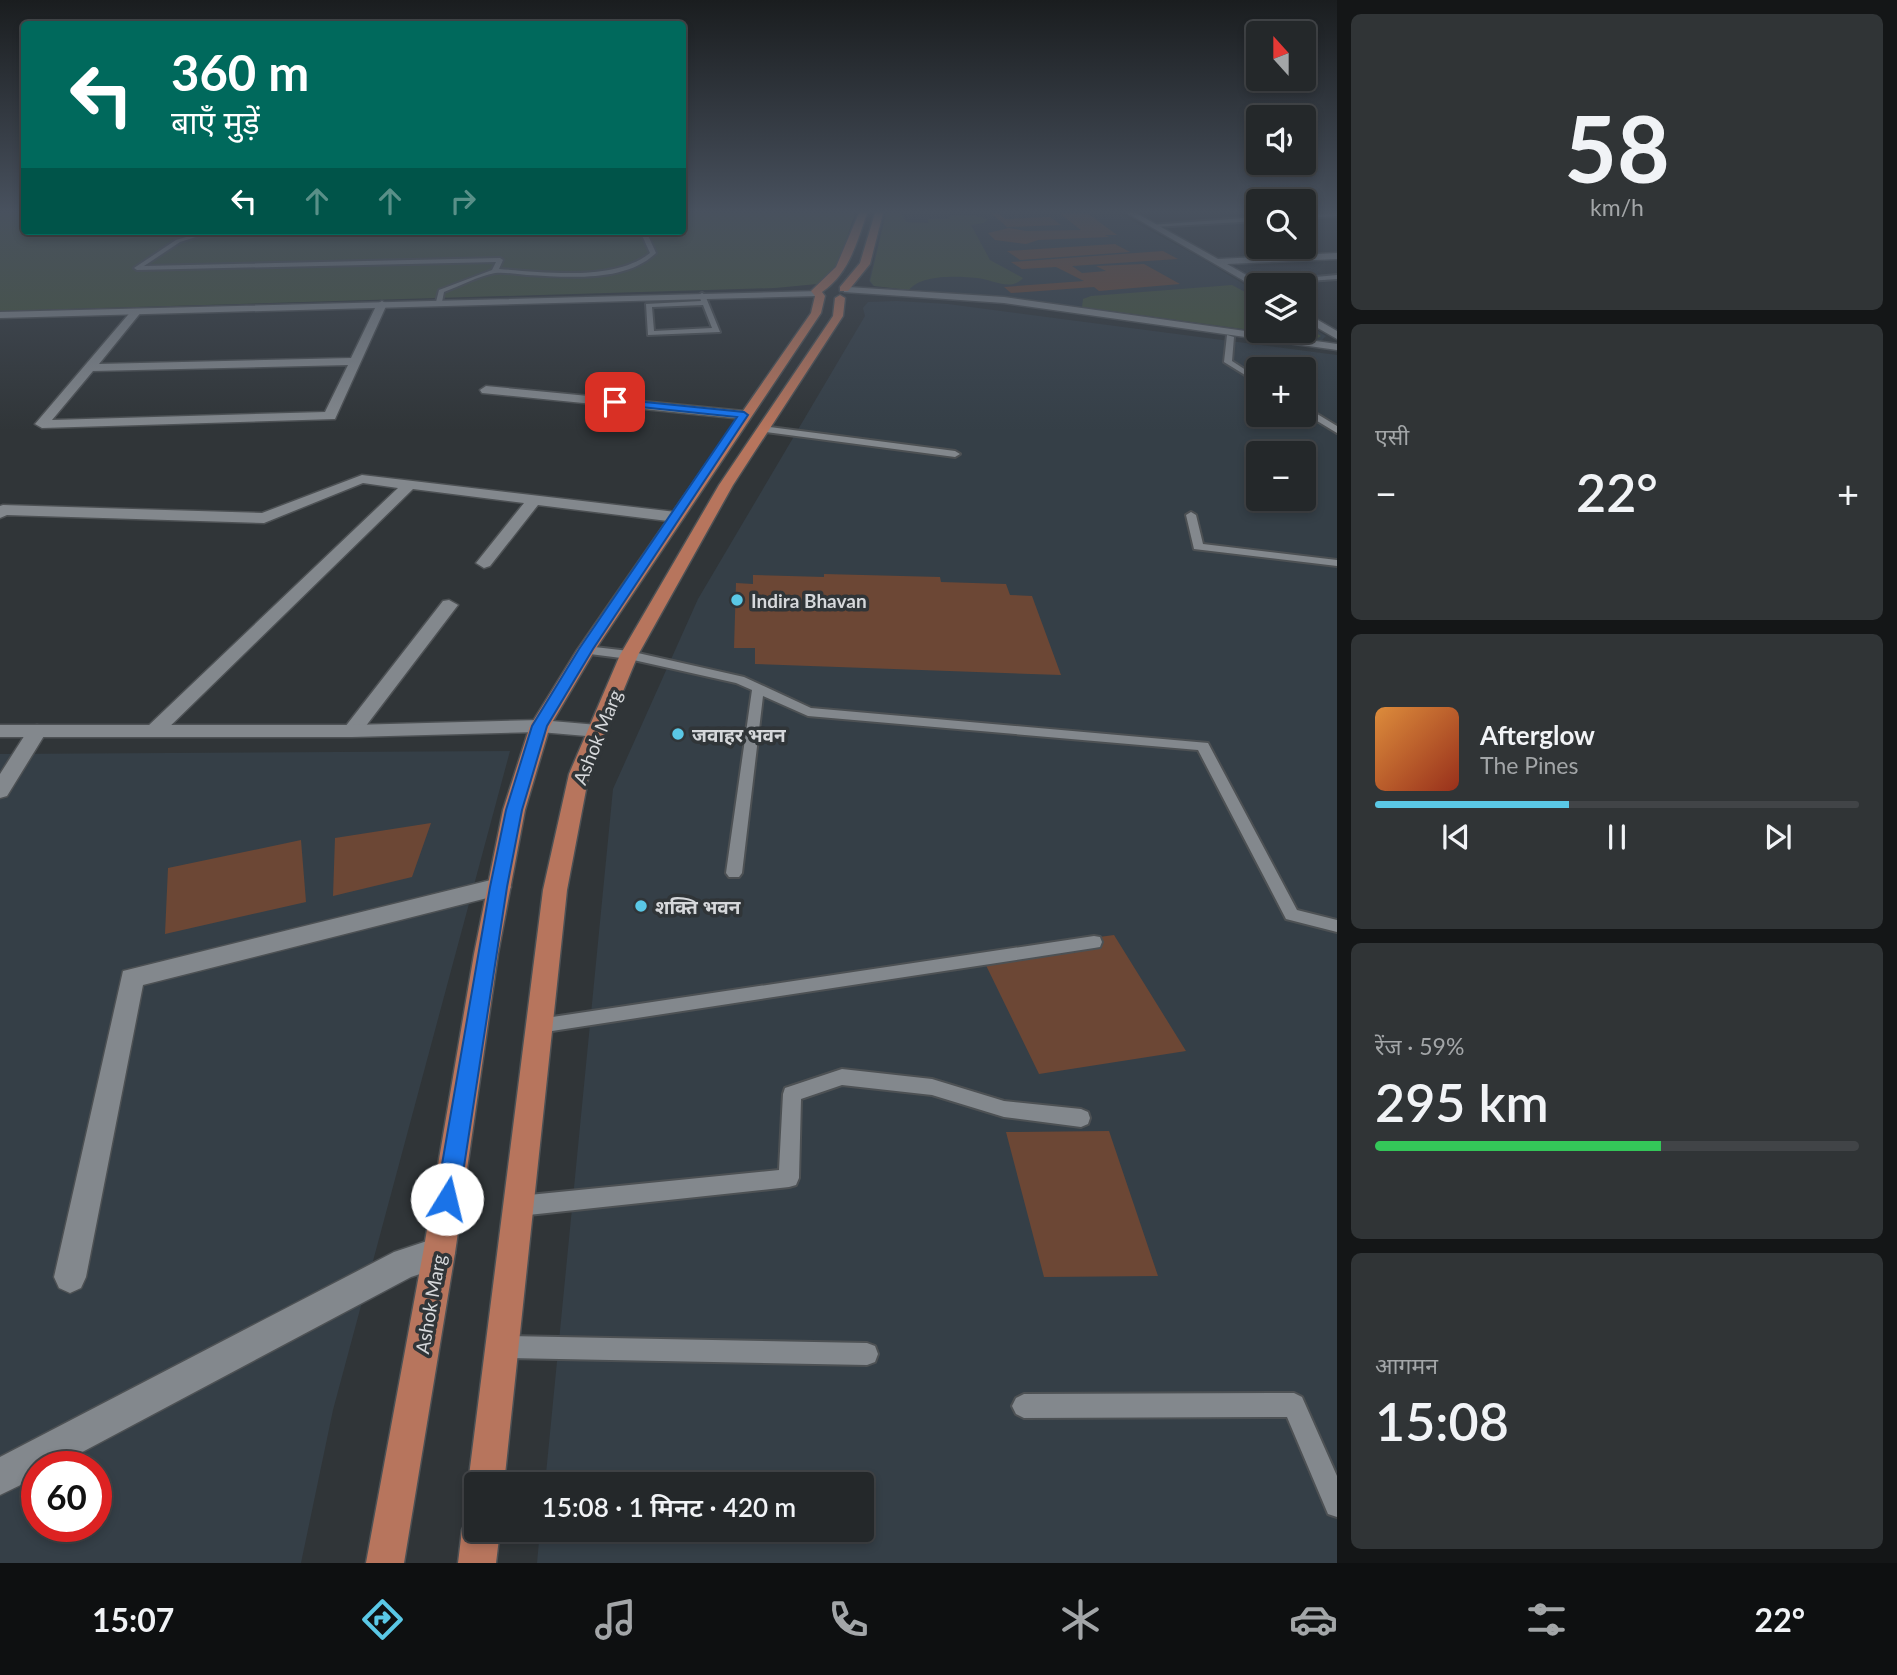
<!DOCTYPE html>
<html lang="hi">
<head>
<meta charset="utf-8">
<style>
  :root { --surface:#24282a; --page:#303436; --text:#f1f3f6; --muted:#a3a6a8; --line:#414447; --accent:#5ac8e6 }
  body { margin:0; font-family:Lato,"Noto Sans Devanagari",sans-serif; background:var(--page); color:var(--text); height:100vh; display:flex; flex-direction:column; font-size:26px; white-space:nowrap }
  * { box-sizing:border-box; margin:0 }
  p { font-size:23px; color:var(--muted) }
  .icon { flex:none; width:38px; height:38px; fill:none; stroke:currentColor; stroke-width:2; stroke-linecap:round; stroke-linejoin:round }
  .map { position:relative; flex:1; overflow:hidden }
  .details { display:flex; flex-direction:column; gap:14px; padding:14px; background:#141617; width:560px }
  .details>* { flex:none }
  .guide { position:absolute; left:21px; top:21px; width:665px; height:214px; border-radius:7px; box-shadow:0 4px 10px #0003,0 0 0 2px var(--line); background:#00695c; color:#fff; overflow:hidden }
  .needle { width:46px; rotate:339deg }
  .tools { position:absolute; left:1246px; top:21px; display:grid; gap:14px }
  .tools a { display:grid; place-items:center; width:70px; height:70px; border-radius:7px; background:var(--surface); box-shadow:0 4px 10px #0003,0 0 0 2px var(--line); font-size:35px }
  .speed { position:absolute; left:21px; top:1451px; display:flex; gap:14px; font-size:35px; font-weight:700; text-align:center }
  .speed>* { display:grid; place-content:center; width:91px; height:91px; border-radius:50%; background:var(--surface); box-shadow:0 4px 10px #0003,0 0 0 2px var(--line); line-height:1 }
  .speed .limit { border:10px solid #d22; background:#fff; color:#111 }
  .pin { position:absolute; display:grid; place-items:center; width:60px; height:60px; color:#fff; margin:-30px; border-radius:14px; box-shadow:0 4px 10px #0006 }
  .me { position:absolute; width:77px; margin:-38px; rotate:9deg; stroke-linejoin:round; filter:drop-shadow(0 0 5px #0008) }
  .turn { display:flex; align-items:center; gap:24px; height:147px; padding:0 35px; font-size:32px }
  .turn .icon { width:91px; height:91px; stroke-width:2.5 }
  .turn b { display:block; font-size:49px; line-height:60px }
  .lanes { display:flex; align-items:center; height:66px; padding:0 35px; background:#0003; justify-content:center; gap:35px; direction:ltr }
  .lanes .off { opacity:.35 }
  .big { font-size:52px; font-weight:600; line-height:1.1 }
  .details .card { flex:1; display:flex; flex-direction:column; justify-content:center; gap:10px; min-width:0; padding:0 24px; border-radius:10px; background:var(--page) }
  .details .dial { align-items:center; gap:0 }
  .dial b { font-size:91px; line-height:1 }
  .song { display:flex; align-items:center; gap:21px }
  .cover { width:84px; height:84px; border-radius:10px; background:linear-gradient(135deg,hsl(30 70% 55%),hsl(10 70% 35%)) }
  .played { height:7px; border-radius:4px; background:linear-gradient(90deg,var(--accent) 40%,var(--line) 40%) }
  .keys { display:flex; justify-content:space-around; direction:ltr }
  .heat { display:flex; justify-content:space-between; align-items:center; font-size:38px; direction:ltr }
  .charge { height:10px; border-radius:5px; background:linear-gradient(90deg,#34c759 59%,var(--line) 0) }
  .trip { position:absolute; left:464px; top:1472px; width:410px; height:70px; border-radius:7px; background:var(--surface); box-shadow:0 4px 10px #0003,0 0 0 2px var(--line); font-weight:600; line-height:70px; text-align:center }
  .tabs { display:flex; height:112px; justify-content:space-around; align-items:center; background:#0e1011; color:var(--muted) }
  .tabs .icon { width:49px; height:49px }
  .tabs .on { color:var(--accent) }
  .tabs b { font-size:32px; color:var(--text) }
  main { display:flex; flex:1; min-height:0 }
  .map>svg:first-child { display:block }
</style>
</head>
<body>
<main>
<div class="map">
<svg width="1337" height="1563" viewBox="0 0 1337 1563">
  <rect width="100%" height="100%" fill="#303538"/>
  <path fill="#353f47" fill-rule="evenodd" d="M884 213H1118L1201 258 1258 293V331H1304V322L1326 336 1321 341 1007 298 873 286 869 281Z
    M897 301 948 304 1337 355V1563H537L540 1530H861V1484H545L613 789 698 599 865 316 863 308 868 302ZM1258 369H1304V415H1258ZM1258 453H1304V499H1258Z
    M510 751 333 1410 301 1563H0V754ZM37 1466H96V1526H37Z"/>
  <path fill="#46553d" d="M0 213H24V231H682L683 213H855L838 265 817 284 775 288 0 311Z
    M886 213H901L906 222 928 223V219H949L948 217C961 213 975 214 987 220L984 223 971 225 990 260 1023 278C1011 292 991 279 977 278 958 276 921 274 909 290L874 286 870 281Z
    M1232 285 1258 299V331H1304V326L1321 336 1316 339 1082 307 1083 299 1091 296Z"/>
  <path fill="#6c4735" d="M991 213H998L1005 219 1050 217 1061 225 1007 227Z
    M1059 213H1087L1117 235H1105L1109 237 1038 240 1026 244 995 240 988 233 1009 228 1026 231 1081 230Z
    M1115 244 1130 252 1020 260 1007 251Z
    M1163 251 1178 259 1072 266 1082 273 1106 271 1096 266 1144 264 1180 284 1099 291 1094 287 1011 293 1004 287 1084 281 1056 267 1022 269 1011 262Z
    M824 574 940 577 941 582 1006 584 1010 595 1032 596 1061 675 755 664V648H734L736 583 753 584V575L824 577Z
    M431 823 412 877 333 896 335 838Z
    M301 840 306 902 165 934 168 868Z
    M1114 935 1186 1051 1039 1074 980 953Z
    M1109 1131 1158 1276 1044 1277 1006 1132Z"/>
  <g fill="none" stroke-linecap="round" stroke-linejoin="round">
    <defs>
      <path id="service" d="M1337 213V216L1304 218V214Z
        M1258 217V221L1154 227 1151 225Z
        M206 231H215L180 242 144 266 500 258 503 260 499 269C543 272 614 282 650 253L640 231H646L656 253C625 283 567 277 527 275 517 274 504 272 495 273 478 276 460 286 444 292L442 302 439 304 436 302 439 290 492 270 496 262 137 270 134 268 176 240Z
        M1337 275V279L1254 285 1251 283Z
        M702 293 705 295 720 332 648 335 646 304 701 301 699 295ZM703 305 712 328 654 331 652 307Z
        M1227 335 1234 337 1232 361 1258 378V383L1224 362Z
        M1304 406 1337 426V433L1304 413Z
        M762 426 955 451 960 454 955 457 759 431 758 429Z
        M1191 512 1196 515 1203 544 1337 560V566L1194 549 1186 515Z
        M586 646 629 651 744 677 811 708 1208 743 1297 910 1337 920V932L1286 919 1198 750 808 716 763 696 742 873 739 877H729L726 873 752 690 736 683 629 659 582 653 580 650 582 647Z
        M1094 936 1100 937 1102 942 1100 947 1094 948 539 1033 533 1031 530 1026 533 1021 539 1019Z
        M842 1069 932 1079 1004 1101 1081 1109 1088 1112 1090 1118 1088 1124 1081 1127 1004 1117 932 1095 842 1085 801 1099 799 1178 796 1185 789 1187 519 1216 512 1213 509 1206 512 1199 519 1196 779 1170 783 1094 785 1088Z
        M502 1336 867 1343 875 1346 878 1354 875 1362 867 1365 502 1358 494 1355 491 1347 494 1339Z
        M1294 1393 1302 1397 1337 1476V1517L1328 1514 1287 1417 1024 1418 1016 1414 1012 1406 1016 1398 1024 1394Z"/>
      <path id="minor" d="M1127 213H1136L1218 259 1337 253V259L1227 264 1262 284 1258 289Z
        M382 301 387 304 335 419 42 428 35 424 133 309 142 311 99 364 351 358 377 304ZM348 365 325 412 52 420 93 371Z
        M1304 312 1337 331V339L1304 320Z
        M486 386 744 411 750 415 744 419 482 393 480 390Z
        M362 475 676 512 684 517 676 522 538 505 490 566 484 568 476 563 524 503 413 489 161 735H147L144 731 147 727 398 488 363 483 264 523 7 515 0 518V506L3 505 262 513Z
        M449 600 458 605 359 735H345L342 731 345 727 443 601Z
        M37 725 44 727 47 731 7 796 0 798V774L30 727Z
        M499 878 507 881 511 887 507 893 143 985 86 1277 81 1288 70 1293 59 1288 54 1277 123 971Z
        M439 1237 450 1242 455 1253 450 1264 411 1277 56 1466H37V1477L0 1495V1457L394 1252Z"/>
      <path id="tertiary" d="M848 287 1004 297 1337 344V350L1004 303 844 292V288Z"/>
      <path id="secondary" d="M820 291 821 293 816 296 0 318V312Z
        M540 720 598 725 605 727 608 731 605 735 598 737 540 732 352 737H0V725H352Z"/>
      <path id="primary" d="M859 213H867C857 242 849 274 822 292L825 296 821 313 595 650 550 726 525 810 498 954 455 1253 404 1563H366L423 1253 474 954 503 810 530 726 577 650 811 313 815 296 811 291 836 267Z
        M875 213H883L870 264 848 291H840V287L860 263Z
        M840 295 845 298 843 316 733 485 638 655 589 774 567 890 504 1484H476V1498L468 1484 543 890 569 774 620 655 719 485 833 316 835 298Z
        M476 1513V1530H500L496 1563H458L462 1530 468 1517Z"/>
    </defs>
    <use href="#service" stroke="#4d5154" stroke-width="4"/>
    <use href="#minor" stroke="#4d5154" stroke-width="3"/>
    <use href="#tertiary" stroke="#4d5154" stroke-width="3"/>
    <use href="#secondary" stroke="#4d5154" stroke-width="3"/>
    <use href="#primary" stroke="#4d5154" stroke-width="3"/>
    <use href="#service" fill="#83888d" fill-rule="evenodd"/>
    <use href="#minor" fill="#83888d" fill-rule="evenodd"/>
    <use href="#tertiary" fill="#83888d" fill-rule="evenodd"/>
    <use href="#secondary" fill="#83888d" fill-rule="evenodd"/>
    <use href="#primary" fill="#b7755d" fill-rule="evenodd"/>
  </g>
  <linearGradient id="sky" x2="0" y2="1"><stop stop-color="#1a1d1f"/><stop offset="0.49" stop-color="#48515e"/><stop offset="1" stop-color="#48515e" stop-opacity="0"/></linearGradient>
  <rect width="1337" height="431" fill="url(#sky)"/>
  <path fill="#1a73e8" stroke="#114b97" stroke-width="2" d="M615 399 744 412 748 415 593 649 547 726 522 810 507 887 459 1199 456 1207 447 1210 439 1207 436 1199 490 887 506 810 532 726 579 649 737 417 612 404 610 402Z"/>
  <g fill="#5ac8e6" stroke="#303538" stroke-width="2.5">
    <circle cx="737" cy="600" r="7"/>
    <circle cx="678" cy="734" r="7"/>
    <circle cx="641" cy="906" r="7"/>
  </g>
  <g text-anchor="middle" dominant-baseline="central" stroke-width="7" stroke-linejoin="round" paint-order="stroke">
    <g font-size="19" font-weight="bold" fill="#d6d8db" stroke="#303538" text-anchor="start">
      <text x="751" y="600">Indira Bhavan</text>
      <text x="692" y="734">जवाहर भवन</text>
      <text x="655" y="906">शक्ति भवन</text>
    </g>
    <g font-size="19" fill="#d6d8db" stroke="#303538">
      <text transform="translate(597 737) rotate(-68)">Ashok Marg</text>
      <text transform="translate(430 1304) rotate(-80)">Ashok Marg</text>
    </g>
  </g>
</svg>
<div class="tools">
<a><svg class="needle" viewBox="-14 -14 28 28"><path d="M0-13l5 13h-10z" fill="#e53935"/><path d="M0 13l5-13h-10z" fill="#a3a6a8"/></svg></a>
<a><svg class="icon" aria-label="sound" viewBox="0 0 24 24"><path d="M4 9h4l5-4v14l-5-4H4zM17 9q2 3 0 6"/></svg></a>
<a><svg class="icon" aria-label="search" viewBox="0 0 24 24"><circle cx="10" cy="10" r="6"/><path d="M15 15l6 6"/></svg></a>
<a><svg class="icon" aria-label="layers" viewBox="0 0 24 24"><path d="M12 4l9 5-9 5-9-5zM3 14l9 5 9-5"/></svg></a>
<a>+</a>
<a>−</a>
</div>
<div class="speed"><div class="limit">60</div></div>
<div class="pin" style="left:615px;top:402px;background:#d93025"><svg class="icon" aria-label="arrive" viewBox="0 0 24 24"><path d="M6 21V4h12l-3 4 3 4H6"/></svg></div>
<svg class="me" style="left:447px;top:1199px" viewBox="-20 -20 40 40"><circle r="19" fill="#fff"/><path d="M0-13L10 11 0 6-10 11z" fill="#1a73e8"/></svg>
<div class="trip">15:08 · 1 मिनट · 420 m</div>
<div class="guide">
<div class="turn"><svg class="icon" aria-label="left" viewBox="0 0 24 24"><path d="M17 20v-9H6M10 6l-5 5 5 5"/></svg><div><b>360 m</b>बाएँ मुड़ें</div></div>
<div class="lanes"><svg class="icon" aria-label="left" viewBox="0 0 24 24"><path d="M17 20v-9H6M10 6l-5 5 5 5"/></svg><svg class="icon off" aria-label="ahead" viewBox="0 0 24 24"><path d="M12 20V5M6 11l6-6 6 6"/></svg><svg class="icon off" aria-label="ahead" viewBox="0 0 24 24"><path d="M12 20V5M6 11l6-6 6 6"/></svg><svg class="icon off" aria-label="right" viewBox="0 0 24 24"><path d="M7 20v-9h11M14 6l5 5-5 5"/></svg></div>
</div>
</div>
<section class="details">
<div class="card dial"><b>58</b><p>km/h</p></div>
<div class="card"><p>एसी</p>
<div class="heat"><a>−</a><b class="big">22°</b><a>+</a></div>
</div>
<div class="card">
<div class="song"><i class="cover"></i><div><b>Afterglow</b><p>The Pines</p></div></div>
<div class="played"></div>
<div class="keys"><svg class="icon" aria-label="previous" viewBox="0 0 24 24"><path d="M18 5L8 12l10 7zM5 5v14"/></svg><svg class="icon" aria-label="pause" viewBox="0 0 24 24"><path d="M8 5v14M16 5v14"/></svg><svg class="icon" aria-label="next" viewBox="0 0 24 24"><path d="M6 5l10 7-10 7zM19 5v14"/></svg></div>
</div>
<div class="card"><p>रेंज · 59%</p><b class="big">295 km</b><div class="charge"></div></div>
<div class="card"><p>आगमन</p><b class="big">15:08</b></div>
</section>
</main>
<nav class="tabs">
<b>15:07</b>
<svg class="icon on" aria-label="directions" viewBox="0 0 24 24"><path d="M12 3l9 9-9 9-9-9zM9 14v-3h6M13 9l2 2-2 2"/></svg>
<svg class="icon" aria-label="music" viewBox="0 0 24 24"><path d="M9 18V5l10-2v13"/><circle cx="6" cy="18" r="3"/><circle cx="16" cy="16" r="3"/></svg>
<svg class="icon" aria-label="phone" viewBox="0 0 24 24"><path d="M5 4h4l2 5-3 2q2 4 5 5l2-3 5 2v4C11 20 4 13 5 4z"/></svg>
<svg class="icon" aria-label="climate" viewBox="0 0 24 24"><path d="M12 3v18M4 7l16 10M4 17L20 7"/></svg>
<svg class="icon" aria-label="car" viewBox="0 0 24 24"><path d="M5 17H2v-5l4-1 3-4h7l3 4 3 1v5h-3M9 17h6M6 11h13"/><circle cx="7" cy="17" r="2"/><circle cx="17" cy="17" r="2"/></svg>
<svg class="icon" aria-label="filters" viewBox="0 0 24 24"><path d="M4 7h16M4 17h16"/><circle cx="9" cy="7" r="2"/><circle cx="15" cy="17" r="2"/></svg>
<b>22°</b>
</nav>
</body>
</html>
